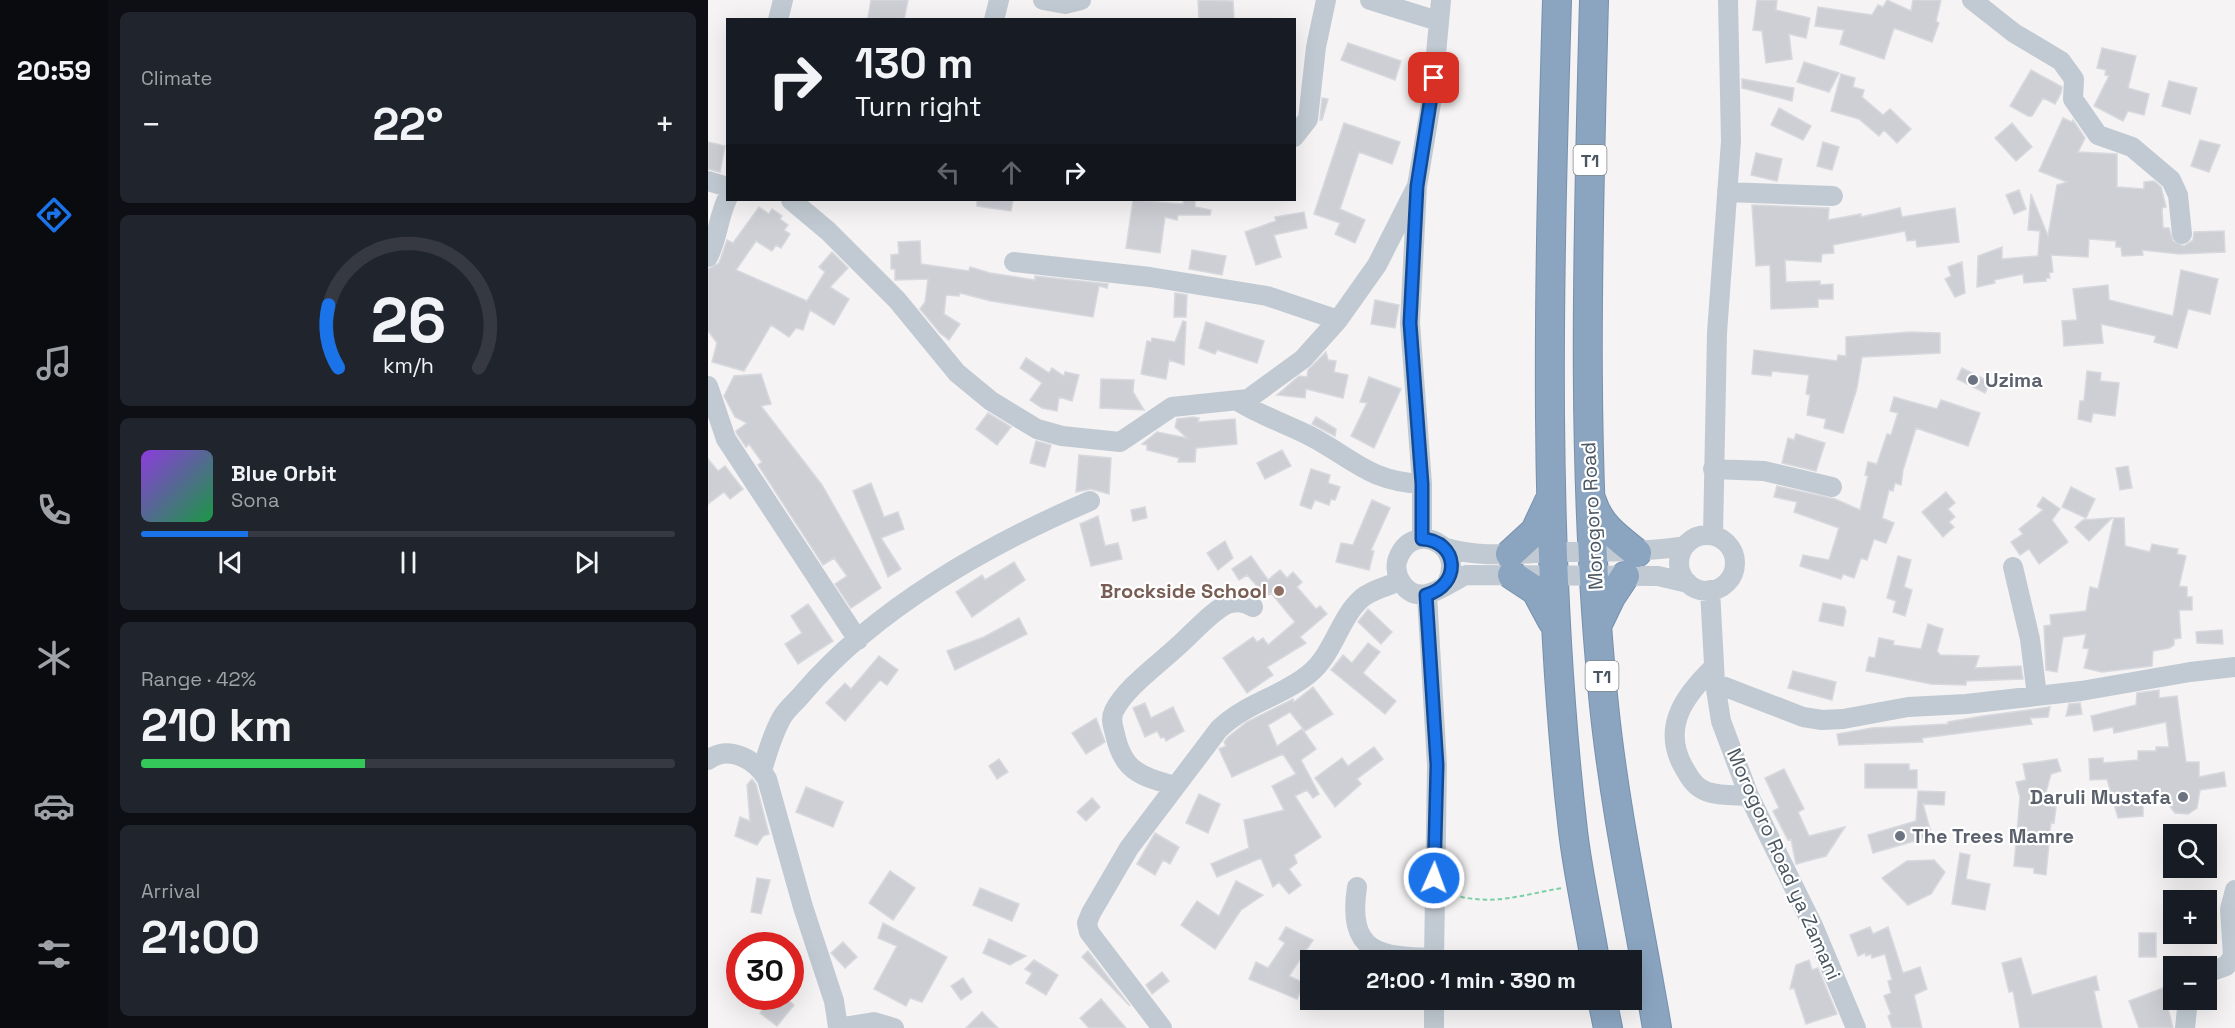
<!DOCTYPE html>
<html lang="en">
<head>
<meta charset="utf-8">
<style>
  :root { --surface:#171b24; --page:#20242c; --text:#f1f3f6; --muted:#9ea1a6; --line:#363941; --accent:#1a73e8 }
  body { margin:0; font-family:"Space Grotesk",sans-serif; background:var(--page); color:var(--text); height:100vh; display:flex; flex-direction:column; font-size:22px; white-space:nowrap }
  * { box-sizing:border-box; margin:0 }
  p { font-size:20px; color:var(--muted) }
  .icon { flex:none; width:33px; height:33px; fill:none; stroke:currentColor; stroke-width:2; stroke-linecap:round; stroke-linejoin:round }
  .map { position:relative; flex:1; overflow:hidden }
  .drawer { display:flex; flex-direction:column; gap:12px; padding:12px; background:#0d0f14; width:600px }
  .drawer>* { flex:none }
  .hud { position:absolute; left:18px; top:18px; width:570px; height:183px; border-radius:0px; box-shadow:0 6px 24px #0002; background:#171b24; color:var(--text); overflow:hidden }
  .buttons { position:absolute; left:1455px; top:824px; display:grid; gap:12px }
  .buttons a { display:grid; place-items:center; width:54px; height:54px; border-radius:0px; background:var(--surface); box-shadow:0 6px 24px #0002; font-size:30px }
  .speed { position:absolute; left:18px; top:932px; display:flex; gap:12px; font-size:30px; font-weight:700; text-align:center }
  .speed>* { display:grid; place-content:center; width:78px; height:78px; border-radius:50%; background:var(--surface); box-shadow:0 6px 24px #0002; line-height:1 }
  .speed .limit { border:9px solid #d22; background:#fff; color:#111 }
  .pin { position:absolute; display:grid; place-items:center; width:51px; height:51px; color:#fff; margin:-26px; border-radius:12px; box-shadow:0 3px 9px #0006 }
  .me { position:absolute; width:66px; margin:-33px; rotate:2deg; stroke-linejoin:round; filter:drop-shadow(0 0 4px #0008) }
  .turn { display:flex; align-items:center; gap:21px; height:126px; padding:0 30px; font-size:27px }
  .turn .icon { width:78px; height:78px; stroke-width:2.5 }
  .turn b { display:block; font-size:42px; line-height:51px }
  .lanes { display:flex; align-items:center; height:57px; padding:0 30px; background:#0003; justify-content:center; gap:30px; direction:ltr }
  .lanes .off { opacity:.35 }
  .big { font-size:45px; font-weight:800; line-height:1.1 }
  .drawer .card { flex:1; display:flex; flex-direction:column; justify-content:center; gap:9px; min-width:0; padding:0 21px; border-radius:9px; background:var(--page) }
  .drawer .dial { align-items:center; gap:0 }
  .dial svg { height:156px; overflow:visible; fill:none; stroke:var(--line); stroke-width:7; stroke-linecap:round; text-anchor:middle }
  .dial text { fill:var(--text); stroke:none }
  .song { display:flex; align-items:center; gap:18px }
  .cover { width:72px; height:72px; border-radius:9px; background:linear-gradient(135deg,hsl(270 70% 55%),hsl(140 70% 35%)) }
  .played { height:6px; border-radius:3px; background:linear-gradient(90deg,var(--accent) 20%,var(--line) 20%) }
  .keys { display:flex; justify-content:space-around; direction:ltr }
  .heat { display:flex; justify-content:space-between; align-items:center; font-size:33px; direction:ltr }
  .charge { height:9px; border-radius:4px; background:linear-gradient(90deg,#34c759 42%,var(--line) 0) }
  .trip { position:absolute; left:592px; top:950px; width:342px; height:60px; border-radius:0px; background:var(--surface); box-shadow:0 6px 24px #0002; font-weight:800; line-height:60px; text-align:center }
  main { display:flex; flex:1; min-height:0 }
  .menu { display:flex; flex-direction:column; width:108px; justify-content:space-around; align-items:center; background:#090b0e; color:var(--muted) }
  .menu .icon { width:42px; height:42px }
  .menu .current { color:var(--accent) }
  .menu b { font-size:27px; color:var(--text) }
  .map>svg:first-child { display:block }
</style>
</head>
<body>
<main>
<nav class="menu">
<b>20:59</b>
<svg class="icon current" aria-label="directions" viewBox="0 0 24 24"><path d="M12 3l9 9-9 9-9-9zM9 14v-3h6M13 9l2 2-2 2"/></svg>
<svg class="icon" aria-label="music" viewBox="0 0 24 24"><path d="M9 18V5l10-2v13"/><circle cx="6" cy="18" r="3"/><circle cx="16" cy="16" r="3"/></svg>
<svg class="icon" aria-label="phone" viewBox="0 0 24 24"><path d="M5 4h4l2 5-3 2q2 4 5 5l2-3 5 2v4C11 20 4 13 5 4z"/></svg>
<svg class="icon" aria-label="climate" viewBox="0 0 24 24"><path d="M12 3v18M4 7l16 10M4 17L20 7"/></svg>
<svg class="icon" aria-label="car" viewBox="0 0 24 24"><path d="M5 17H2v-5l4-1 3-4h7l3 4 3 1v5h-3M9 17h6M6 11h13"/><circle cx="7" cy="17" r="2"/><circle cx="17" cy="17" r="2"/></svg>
<svg class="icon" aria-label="filters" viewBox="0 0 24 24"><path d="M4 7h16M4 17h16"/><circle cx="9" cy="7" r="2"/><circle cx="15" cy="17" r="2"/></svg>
</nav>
<section class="drawer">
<div class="card"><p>Climate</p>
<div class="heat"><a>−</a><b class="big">22°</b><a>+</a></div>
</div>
<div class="card dial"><svg viewBox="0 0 100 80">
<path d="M14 69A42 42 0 1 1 86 69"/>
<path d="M14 69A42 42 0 0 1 9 37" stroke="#1a73e8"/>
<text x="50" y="56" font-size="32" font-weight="700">26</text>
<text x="50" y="72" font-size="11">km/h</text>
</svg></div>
<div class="card">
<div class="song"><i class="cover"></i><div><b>Blue Orbit</b><p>Sona</p></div></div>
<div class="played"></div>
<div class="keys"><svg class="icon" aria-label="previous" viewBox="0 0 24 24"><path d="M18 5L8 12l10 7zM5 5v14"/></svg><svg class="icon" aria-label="pause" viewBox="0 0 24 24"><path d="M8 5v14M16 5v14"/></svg><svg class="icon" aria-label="next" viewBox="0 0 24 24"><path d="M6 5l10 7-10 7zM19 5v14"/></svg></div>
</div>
<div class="card"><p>Range · 42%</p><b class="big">210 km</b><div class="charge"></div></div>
<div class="card"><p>Arrival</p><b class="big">21:00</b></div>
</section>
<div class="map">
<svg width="1527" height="1028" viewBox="0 0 1527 1028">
  <rect width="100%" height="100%" fill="#f5f3f3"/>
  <path fill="#cdcfd5" stroke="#d7d9de" stroke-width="1.5" d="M163 0H200L196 20 160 18Z
    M490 0 525 1 526 20H491Z
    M1049 0H1069L1068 10 1102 18 1098 38 1081 34 1084 59 1058 63 1054 31 1045 30Z
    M1179 0 1203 11 1205 0H1233L1228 21 1231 23 1224 42 1186 28 1176 59 1132 44 1136 30 1107 26 1110 7 1164 15 1170 5 1175 7Z
    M640 43 693 61 687 80 633 60Z
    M1394 48 1428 56 1420 88 1441 94 1436 115 1420 111 1415 121 1386 106 1401 76 1397 75 1398 70 1389 68Z
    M1096 62 1131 73 1121 92 1089 82Z
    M1323 70 1354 87 1353 93 1347 104 1335 98 1324 116H1320L1302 106Z
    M1133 74 1147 78 1145 87 1156 90 1154 97 1175 115 1182 109 1203 129 1189 143 1176 130 1171 136 1151 119 1123 111Z
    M1034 79 1086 88 1084 101 1034 88Z
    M1461 81 1489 88 1482 114 1454 106Z
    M614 98 620 99 614 120H612Z
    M1071 108 1103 126 1095 140 1063 125Z
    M1355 118 1364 122 1365 120 1377 138 1370 152 1409 154V187L1436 189V182L1446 181 1453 187 1458 207 1454 208 1455 228H1461L1465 241 1476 246 1485 240 1486 232 1516 231 1517 252 1471 254 1434 250 1435 255 1414 256 1413 247H1408V241L1381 239 1380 257 1343 255 1345 272 1341 273 1342 278H1338V281L1316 283 1315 274 1286 280 1287 283 1269 287 1270 256 1294 247V259L1330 256 1332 231 1320 230 1323 194 1340 236 1349 185 1359 182 1331 171Z
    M636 123 692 142 684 164 651 152 632 209 657 220 647 243 627 234 632 223 606 214Z
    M1304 123 1324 147 1308 161 1287 138Z
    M1492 140 1512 145 1501 172 1483 166Z
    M0 142 17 146 12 172 0 169Z
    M1115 142 1131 147 1124 170 1109 166Z
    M1048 153 1074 159 1069 181 1043 175Z
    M1311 190 1318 209 1306 214 1298 195Z
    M269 200H305L303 211 269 206Z
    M425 200 475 204 476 200H487V207L503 210 502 215H470L469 220 457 217 452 253 418 248Z
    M1044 205 1121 208 1120 220 1153 214V217L1192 208 1194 217 1247 208 1251 242 1209 247 1208 240 1199 241 1197 231 1125 245 1126 253 1114 254 1113 262 1077 260 1078 282 1112 281V285L1125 284V299H1110V307L1063 309 1062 265 1048 266Z
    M51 207 61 214 64 209 74 216 72 219 80 225 76 230 82 234 73 248 68 245 64 251 48 241 28 270 99 301 117 272 111 267 124 252 140 268 122 287 141 299 126 325 102 310 95 330 88 328 81 337 63 325 36 371 4 362 9 343 0 331V269L11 263 19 240 25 243Z
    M596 212 599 228 566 235 573 257 548 265 537 232 568 221 567 217Z
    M212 241 213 264 261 271 262 267 282 273 327 280V276L400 284 399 288 391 286 385 317 283 301 252 293 251 296 238 295 236 314 252 324 241 340 232 333 212 309 217 302 220 279 187 280V269H183V255L191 254 190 242Z
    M484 250 518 256 514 275 481 269Z
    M1254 262 1257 293 1247 297 1237 279 1243 276 1240 267Z
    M1473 270 1510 279 1502 314 1480 309 1469 348 1446 342 1448 336 1393 324 1395 343 1356 346 1354 321 1369 320 1365 289 1400 285 1401 300 1465 316Z
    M467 293 479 295 478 317H466Z
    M667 300 691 305 687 328 663 324Z
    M475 321 478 322 476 365 461 360 458 379 433 374 439 341 443 342 444 338 467 342Z
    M498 322 556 341 549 363 509 350 507 354 491 348Z
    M1202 332 1232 333V353L1154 357 1149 388 1135 433 1116 428 1118 419 1099 415 1102 395 1098 394 1101 375 1064 371 1063 376 1044 374 1046 350 1129 361 1130 355 1138 356V337Z
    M618 352 620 360 628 361 626 372 640 375 635 398 598 389 597 398 569 395 591 376 599 377 600 370Z
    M318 358 341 373 344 368 356 376 357 372 371 375 364 401 351 397 349 411 334 408 322 400 334 383 312 368Z
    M1254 368 1282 382 1277 393 1249 379Z
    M1379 371 1393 373 1392 381 1411 383 1407 416 1385 413 1383 422 1370 419 1372 401H1376Z
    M53 374 63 404 53 406 114 485 173 588 143 608 127 584 139 576 126 558 115 565 50 465 54 462 41 444 38 447 29 434 28 431 39 423 27 417 16 396 26 376Z
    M661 377 693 389 666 448 643 436 659 403 652 402Z
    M393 379 426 380 425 392 436 410 392 408Z
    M1186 397 1229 409 1233 400 1272 413 1260 446 1208 428 1195 470 1193 485 1187 483 1185 491 1181 490 1174 518 1186 523 1178 543 1166 539 1159 560 1153 558 1146 578 1135 574 1133 579 1092 566 1095 555 1121 560 1131 528 1086 512 1089 502 1066 497 1069 486 1127 499 1152 510 1160 476 1157 475 1160 462 1169 464 1179 434 1183 435 1190 413 1182 411Z
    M280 413 303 427 289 445 268 429Z
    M485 417 491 418 490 422 527 419 529 444 488 448 487 462H470L471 458 439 450V445L434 444 449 432 479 438 467 427 469 419Z
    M608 417 628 429 627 436 604 424Z
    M1088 434 1117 443 1108 471 1074 463 1080 438 1086 440Z
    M328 441 343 445 337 467 322 463Z
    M574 450 583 466 557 479 549 463Z
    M371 455 403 458 401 494 383 489 368 492Z
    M0 459 10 471 17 466 35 489 22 499 16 492 0 504Z
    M1420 466 1424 488 1412 490 1408 468Z
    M603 469 622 475 620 483 632 487 627 500 623 499 621 505 607 500 603 509 592 505Z
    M163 483 176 517 190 512 196 529 173 538 193 569 180 577 145 491Z
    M1363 487 1387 499 1378 518 1354 507Z
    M1238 492 1247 503 1240 509 1247 517 1241 522 1246 527 1235 537 1214 512Z
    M1335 497 1352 509 1344 520 1360 542 1331 564 1321 549 1312 555 1303 542 1315 534 1311 529 1335 510 1329 506Z
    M664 500 682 508 663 550 666 551 661 570 628 562 633 543 645 545Z
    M437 507 439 518 425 521 423 510Z
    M390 516 397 546 410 543 414 559 383 566 372 524Z
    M1404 518 1381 541 1367 527 1375 520Z
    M1406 518H1416L1417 546 1442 552 1444 544 1470 549 1469 554 1478 556 1471 586 1479 587V597H1484V610H1471L1473 638 1466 639V645L1461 648 1445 651 1444 666 1394 672 1376 668 1381 649 1375 648 1378 634 1355 637 1349 672 1338 670 1336 626 1343 625 1342 615 1378 611 1382 587 1390 589Z
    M517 541 525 558 510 570 499 553Z
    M543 556 560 580 572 570 579 578 585 572 594 582 589 587 608 609 612 606 619 614 592 637 598 643 559 667 565 675 539 693 515 658 545 637 549 642 555 638 560 645 587 622 563 593 558 596 539 575 531 580 524 569Z
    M1190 556 1203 560 1196 587 1204 590 1197 616 1185 612 1188 601 1179 598Z
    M306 562 317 580 264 617 248 592 274 575 277 580Z
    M1115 603 1136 607 1138 611 1135 626 1111 621Z
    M100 604 125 641 90 664 77 644 94 633 83 616Z
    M660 609 684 632 673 644 650 622Z
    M311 618 319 634 247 670 239 651 276 637Z
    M1220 624 1235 629 1229 651 1232 655 1271 656 1267 668 1313 666 1315 679 1258 681V685L1223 684 1158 671 1161 657 1167 658 1171 638 1186 641 1185 645 1213 649Z
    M1514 630 1515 644 1489 643 1488 632Z
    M660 643 672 652 655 673 688 701 677 714 623 670 635 655 644 663Z
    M171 656 190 670 179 685 172 680 137 721 118 703 137 683 143 689Z
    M1085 671 1128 682 1124 700 1080 688Z
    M605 687 625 714 597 731 582 712 560 725 569 746 594 729 608 749 593 760 611 794 605 798 599 790 587 796 613 837 586 855 589 863 581 869 593 885 581 894 571 882 565 887 553 858 509 877 503 864 541 848 536 820 576 810 564 786 588 774 575 754 524 777 511 749 518 746 516 742 520 737 539 722 585 699 586 702Z
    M1451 690V698L1469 696 1478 762H1491V777L1516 772 1518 786 1492 790 1489 808 1480 814 1467 813 1457 800 1435 806V816L1410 818 1399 779 1382 780 1381 759 1395 758V763L1430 760V751H1448V747H1461L1458 722 1406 733 1405 727 1386 731 1383 716 1428 705 1429 693Z
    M437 703 443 718 465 707 476 731 458 741 456 737 453 738 449 731 437 737 425 708Z
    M1372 703 1374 714 1358 716 1361 704Z
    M1342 707 1340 717 1322 718 1324 724 1214 738 1215 742 1131 745 1129 734 1164 728 1240 724V722L1275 716Z
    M388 718 397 742 378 754 364 733Z
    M666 747 675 759 649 779 653 784 627 807 607 778 634 758 640 766Z
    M291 759 300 772 289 779 281 766Z
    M1349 759 1353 771 1343 774 1336 799 1342 800 1341 806 1348 807 1346 823 1343 822 1338 875 1326 873V868L1306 866 1312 797 1308 782 1318 780 1315 764Z
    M1157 764H1201V770H1209V788H1157Z
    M1076 769 1096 809 1090 812 1101 836 1137 827 1118 856 1088 864 1083 839 1080 840 1065 811 1071 808 1057 778Z
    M44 779 48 784 61 834 55 836 49 845 27 836 32 817 42 821 39 785Z
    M98 787 135 802 125 827 88 812Z
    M1210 791 1237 792 1236 805 1215 804 1224 836 1165 853 1160 835 1208 821Z
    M491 794 512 804 500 833 478 823Z
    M384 798 392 807 378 821 369 812Z
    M447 833 471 847 462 864 455 860 447 875 429 864Z
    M1252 853 1262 855 1258 879 1282 884 1277 910 1244 904Z
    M1226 860 1237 872 1223 894 1200 905 1174 878 1199 861Z
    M182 871 207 888 185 920 161 903Z
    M49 878 62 880 53 914 43 912Z
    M528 881 555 895 533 910 507 949 473 925 489 901 511 916Z
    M272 888 311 904 304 921 265 905Z
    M175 923 239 957 214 1002 202 998 198 1006 166 989 189 946 170 938Z
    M578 927 605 940 581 976 596 983 589 999 541 979 548 962 560 968 577 943 571 939Z
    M1162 927 1165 934 1180 927 1195 973 1212 967 1219 989 1206 995 1214 1028H1184L1180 1016 1183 1014 1176 996 1183 993 1180 981 1184 980 1177 954 1164 958 1163 954 1158 956 1157 953 1150 956 1142 935Z
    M1431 933H1448V957H1431Z
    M281 939 318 956 302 965 275 953Z
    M135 942 149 957 137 968 123 953Z
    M380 951 422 1006 374 957Z
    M1313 958 1324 995 1388 976 1391 990 1386 991 1394 1028H1312L1305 991 1301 992 1294 963Z
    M326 960 350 975 338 995 318 983 324 973 317 969Z
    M1101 960 1104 970 1110 968 1129 1014 1098 1024 1086 988 1082 989 1088 965Z
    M454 972 461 981 444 994 438 985Z
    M255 978 264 992 253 1000 243 986Z
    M1455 988 1465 1028H1431L1421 1001Z
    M65 996H76L86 1005 69 1026 52 1013Z
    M393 999 418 1028H381L372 1018Z
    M274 1012 290 1028H258Z"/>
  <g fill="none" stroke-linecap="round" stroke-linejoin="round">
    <defs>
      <path id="highway" d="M849 0C841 277 833 555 865 831 870 874 880 917 887 960
        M886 0C880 235 872 471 896 705 907 813 931 921 949 1028
        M884 501C892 526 909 537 929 553
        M802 554 827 531 841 501
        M804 575 828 591 844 621
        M890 624 903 597 917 576
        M894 999 900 1028"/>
    </defs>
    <use href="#highway" stroke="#7690ad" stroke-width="30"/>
    <path stroke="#7ad0a6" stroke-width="2" stroke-dasharray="4.5 3" stroke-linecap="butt" d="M745 895C786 906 813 895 854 888"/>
    <path stroke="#c1cad2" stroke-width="20" d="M335 0 357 4 373 0
      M662 0 730 21
      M1264 0 1306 33 1353 61 1366 79 1365 99 1390 135 1424 147 1463 180 1470 195 1474 234
      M70 20 75 0
      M286 20 291 0
      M586 137 600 119 608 47 618 0
      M0 181 20 187
      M1019 192 1125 196
      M83 200 120 231 189 300 249 373 283 401 329 429 354 436 412 442 464 407 540 399 595 359 630 320 669 265 709 186
      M0 257C10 238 10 217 20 197
      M306 262 442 277 559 296 630 320
      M0 386 18 439 150 640
      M531 402C554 416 578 424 602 436 646 459 660 481 714 484
      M1005 469 1056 471 1124 487
      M1005 535 1009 333 1023 141 1020 0
      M971 563a28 28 0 1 1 56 0a28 28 0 1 1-56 0Z
      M714 539V484L702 323 709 186 724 97 733 0
      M735 547C773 559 810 553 849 552 893 551 934 553 977 546
      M1305 567 1322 639 1329 696
      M739 583C758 544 706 521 691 556 687 564 688 574 693 582 711 610 738 584 758 575L950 576 980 583
      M1002 590 1007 683 1013 721 1041 796 1106 928 1148 1028
      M719 595 729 765 726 960
      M1006 667C978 694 953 726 975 766 981 777 987 788 1000 792 1012 796 1028 795 1041 796
      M1007 683 1095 717 1114 720 1135 719 1200 707 1258 704 1373 691 1482 672 1527 667
      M0 760C21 744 48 760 59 779L95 907 126 1001 130 1027
      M54 771C59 753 64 736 73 719 78 709 89 701 96 692 168 608 281 544 382 501
      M467 786C433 776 415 772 407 734 405 726 402 719 406 711 417 688 451 664 470 646 483 635 508 606 523 603 531 601 538 603 545 607
      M649 887C639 953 671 957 726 958
      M1498 973 1518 966 1525 957 1522 909 1527 890
      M130 1028 166 1022 186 1028
      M454 1028 381 932 379 923 383 913 421 848 511 729C539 702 573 697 601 674 626 654 631 618 654 598 663 590 680 586 692 581
      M726 1028V999
      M1477 1028 1480 999"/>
    <use href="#highway" stroke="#8ba5c1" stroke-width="28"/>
  </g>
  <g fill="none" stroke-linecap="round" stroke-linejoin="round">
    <defs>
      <path id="route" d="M726 78 709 186 702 323 714 484V539C751 541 754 585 718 595L729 765 726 878"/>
    </defs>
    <use href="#route" stroke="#114b97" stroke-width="15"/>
    <use href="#route" stroke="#1a73e8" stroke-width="10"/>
  </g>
  <g fill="#6b7280" stroke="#fff" stroke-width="2">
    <circle cx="1265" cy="380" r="6"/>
    <circle cx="1475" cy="797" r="6"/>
    <circle cx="1192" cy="836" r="6"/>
  </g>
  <circle fill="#8d6e63" stroke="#fff" stroke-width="2" cx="571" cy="591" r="6"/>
  <g text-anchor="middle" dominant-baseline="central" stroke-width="4.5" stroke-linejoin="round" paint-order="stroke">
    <g fill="#fff" stroke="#808990" stroke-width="1.5">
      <rect x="865.5" y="145" width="33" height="30" rx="4.5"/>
      <rect x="877.5" y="661" width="33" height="30" rx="4.5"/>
    </g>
    <g font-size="18" font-weight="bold" fill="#4a5661">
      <text x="882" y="160">T1</text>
      <text x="894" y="676">T1</text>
    </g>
    <g font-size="20" font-weight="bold" fill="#5b616d" stroke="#fff" text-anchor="start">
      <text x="1277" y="380">Uzima</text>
      <text x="1463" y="797" text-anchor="end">Daruli Mustafa</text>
      <text x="1204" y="836">The Trees Mamre</text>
    </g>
    <g font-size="20" fill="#4a5661" stroke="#fff">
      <text transform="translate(884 516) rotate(-93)">Morogoro Road</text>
      <text transform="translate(1076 864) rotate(66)">Morogoro Road ya Zamani</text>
    </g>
    <g font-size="20" font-weight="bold" fill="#785e54" stroke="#fff" text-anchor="end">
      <text x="559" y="591">Brockside School</text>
    </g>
  </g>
</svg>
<div class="buttons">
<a><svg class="icon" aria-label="search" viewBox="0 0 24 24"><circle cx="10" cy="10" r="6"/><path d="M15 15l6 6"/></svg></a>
<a>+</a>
<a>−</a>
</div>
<div class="speed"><div class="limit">30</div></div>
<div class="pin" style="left:726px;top:78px;background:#d93025"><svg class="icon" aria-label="arrive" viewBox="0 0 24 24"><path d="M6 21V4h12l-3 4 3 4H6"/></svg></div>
<svg class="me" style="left:726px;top:878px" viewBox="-20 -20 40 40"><circle r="17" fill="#1a73e8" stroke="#fff" stroke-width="3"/><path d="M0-11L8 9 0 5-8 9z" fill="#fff"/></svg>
<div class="trip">21:00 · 1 min · 390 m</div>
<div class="hud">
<div class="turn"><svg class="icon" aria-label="right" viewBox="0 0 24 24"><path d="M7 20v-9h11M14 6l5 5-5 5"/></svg><div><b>130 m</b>Turn right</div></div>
<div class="lanes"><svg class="icon off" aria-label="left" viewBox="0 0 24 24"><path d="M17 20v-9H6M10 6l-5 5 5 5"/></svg><svg class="icon off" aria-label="ahead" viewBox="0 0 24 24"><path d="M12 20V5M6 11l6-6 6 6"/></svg><svg class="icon" aria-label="right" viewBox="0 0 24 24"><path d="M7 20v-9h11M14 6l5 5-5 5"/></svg></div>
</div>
</div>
</main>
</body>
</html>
